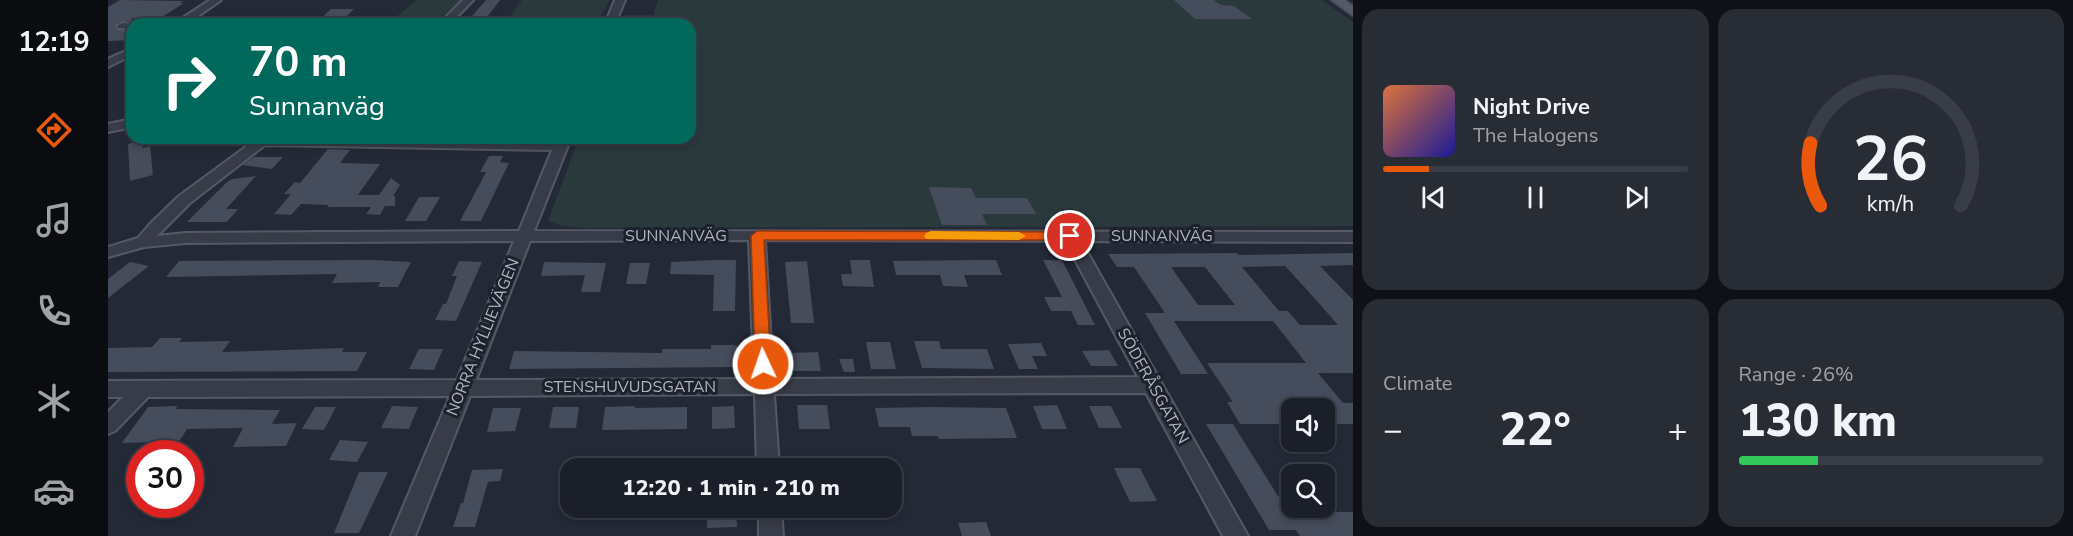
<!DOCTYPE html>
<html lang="en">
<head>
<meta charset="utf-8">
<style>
  :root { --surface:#1b1f29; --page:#282c35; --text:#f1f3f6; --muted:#a0a2a8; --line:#393d46; --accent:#ea580c }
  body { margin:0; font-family:"Nunito Sans",sans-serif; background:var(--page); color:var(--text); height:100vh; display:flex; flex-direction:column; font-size:22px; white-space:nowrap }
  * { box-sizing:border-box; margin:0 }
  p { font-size:20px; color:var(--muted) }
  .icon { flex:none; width:33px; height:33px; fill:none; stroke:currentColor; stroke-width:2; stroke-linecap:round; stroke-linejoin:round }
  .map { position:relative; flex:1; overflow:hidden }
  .details { display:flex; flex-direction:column; gap:9px; padding:9px; background:#0f1117; width:720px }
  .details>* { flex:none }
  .guide { position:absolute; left:18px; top:18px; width:570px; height:126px; border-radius:18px; box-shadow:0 3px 9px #0003,0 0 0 2px var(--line); background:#00695c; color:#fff; overflow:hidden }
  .tools { position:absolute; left:1173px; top:398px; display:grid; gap:12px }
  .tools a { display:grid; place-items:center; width:54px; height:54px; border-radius:12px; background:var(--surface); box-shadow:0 3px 9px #0003,0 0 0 2px var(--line); font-size:30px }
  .speed { position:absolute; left:18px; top:440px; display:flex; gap:12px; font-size:30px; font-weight:700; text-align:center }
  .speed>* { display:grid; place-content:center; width:78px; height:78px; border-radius:50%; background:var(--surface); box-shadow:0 3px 9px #0003,0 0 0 2px var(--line); line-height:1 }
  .speed .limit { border:9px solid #d22; background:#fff; color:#111 }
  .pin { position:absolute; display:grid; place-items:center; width:51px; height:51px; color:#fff; margin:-26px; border:3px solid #fff; border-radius:50%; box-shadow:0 2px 6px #0007 }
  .me { position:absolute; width:66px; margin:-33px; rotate:357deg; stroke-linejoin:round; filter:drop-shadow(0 0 4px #0008) }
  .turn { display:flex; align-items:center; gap:21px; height:126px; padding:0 24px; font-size:27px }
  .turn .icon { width:78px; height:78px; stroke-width:2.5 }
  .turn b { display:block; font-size:42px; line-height:51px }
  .big { font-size:45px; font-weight:800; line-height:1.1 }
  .details .card { flex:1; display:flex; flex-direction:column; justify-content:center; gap:9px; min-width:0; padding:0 21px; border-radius:18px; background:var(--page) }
  .details .dial { align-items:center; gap:0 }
  .dial svg { height:156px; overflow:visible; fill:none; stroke:var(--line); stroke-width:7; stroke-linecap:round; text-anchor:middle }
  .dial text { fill:var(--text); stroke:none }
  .song { display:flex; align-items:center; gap:18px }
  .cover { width:72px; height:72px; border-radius:9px; background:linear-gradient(135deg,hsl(20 70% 55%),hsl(240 70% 35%)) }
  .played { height:6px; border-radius:3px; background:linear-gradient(90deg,var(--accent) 15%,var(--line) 15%) }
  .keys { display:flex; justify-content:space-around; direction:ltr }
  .heat { display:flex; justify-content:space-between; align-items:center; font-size:33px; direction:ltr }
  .charge { height:9px; border-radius:4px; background:linear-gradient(90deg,#34c759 26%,var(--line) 0) }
  .details .tiles { flex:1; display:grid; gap:9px; grid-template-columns:repeat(2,1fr) }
  .trip { position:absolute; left:452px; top:458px; width:342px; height:60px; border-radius:18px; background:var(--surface); box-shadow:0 3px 9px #0003,0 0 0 2px var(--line); font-weight:800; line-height:60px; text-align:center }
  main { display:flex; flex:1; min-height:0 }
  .menu { display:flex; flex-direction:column; width:108px; justify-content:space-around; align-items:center; background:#0b0c10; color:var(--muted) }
  .menu .icon { width:42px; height:42px }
  .menu .selected { color:var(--accent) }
  .menu b { font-size:27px; color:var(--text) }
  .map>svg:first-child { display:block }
</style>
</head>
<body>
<main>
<nav class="menu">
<b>12:19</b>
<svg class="icon selected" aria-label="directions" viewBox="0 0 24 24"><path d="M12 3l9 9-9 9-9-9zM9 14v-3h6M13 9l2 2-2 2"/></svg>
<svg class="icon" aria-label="music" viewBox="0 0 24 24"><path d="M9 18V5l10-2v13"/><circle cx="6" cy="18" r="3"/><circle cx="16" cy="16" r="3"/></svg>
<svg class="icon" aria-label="phone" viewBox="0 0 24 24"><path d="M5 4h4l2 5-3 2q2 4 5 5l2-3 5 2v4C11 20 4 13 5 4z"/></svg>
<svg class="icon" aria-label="climate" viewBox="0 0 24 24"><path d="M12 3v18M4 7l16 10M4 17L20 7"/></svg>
<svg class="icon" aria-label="car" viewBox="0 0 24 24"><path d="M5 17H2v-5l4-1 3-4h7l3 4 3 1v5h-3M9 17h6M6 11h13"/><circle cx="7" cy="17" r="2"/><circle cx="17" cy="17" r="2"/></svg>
</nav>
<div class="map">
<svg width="1245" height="536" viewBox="0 0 1245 536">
  <rect width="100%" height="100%" fill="#242937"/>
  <path fill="#2a393c" d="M308 0H353L326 24H280Z
    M414 0H502L490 21 399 20Z
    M550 0H1214L1245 22V226L474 228 455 226 440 221 471 138H582V24H512L516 15H545Z"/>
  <path fill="#454c5b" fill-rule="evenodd" d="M12 0 75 1 72 3H76L51 19 24 18V21H13L7 25 8 29 24 31V40L0 41V7Z
    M378 0H392L374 24H357Z
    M1066 0H1106L1113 5 1126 6 1144 19H1087Z
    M223 9H246L232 23H208Z
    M34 140 35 148 42 146 45 175 22 181 20 144Z
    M220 149 242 150 232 163 272 164 250 195H271L283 178 292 185 285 196H287V206H277L272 215 258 214 263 207H219L221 205 193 204 183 215 166 214 183 194H176L187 182 192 183Z
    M381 156H395L392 162 401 163 373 221H352L378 172H372Z
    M146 157H175L164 169 134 165Z
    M148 176 118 209H130L119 222H79L119 182 124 179Z
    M821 187 863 188 868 198H919L928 214H874L879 225H834Z
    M311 197H332L318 221H297Z
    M1129 253 1131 255 1245 253V265L1212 266 1245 300V373H1210L1235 403H1245V424H1216V408H1184V424H1132L1119 402H1125L1099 363H1198L1165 321H1066L1100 374H1073L1037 313H1057L1026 267H1009L1000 254ZM1177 266 1200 291 1230 325H1192L1180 311H1171L1134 267ZM1063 267H1097L1127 305H1090Z
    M265 260 303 262 290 287H270L272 282 224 283 229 274 58 277 71 261Z
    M606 260H628L627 311H605L606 275 562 274 563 262Z
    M742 260H762L766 287 735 286 733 274H744Z
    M869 260H888L894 275H856L860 287 835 286 832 275H788L785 261Z
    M935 260H954L987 325H970L963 311H943L936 297H954Z
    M351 261 374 262 348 321 327 320 335 304H338L349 276H344Z
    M699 261 706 323H683L677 262Z
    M22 262 41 266 0 298V279Z
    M436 262 498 263 492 292H473L477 275 433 276Z
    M522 263H542L538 284H518Z
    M52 338H74L71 342 122 341 114 352 236 348 234 352H259L249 371 0 372V348L44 347Z
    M806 341H831L833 349H879L886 369 814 368Z
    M758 342H782L788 369H763Z
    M933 343 939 356H924L930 369H911L900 344Z
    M603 345H629V367L401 369 406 351 554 353V349H603Z
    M311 349H335L326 370 301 369Z
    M1001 350 1010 366H983L974 351Z
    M710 352 713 371H685L683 353Z
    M731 359H745L747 372H736Z
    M689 405H719L722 429H691Z
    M949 405 959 429H934L925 406Z
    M69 406 68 409 172 410 164 424 189 423 178 446 125 447 135 428 79 429 64 453H37L45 442 14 443 40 407Z
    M284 406 310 407 301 429 273 428Z
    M527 406V408L579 407V429L494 430 497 407Z
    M626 406 627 428 604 429V407Z
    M981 406H1003L1014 428H991Z
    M207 407H228L216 430 194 429Z
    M445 407H471L468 428H441Z
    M823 407 898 408 909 438 831 439 830 436H804L802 427H771L767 408Z
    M385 408H413L407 431 379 432Z
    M1098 424H1125L1180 512H1245V536H1192L1188 530H1161Z
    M232 440 260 442 249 462 221 460Z
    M1006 468H1032L1049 501 1022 502Z
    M395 469 392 481 380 482 367 527H345L353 503H355L364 470Z
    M251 472H280L251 533H226Z
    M599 507H628L629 527 599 528Z
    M878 522 883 536H854L850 523Z"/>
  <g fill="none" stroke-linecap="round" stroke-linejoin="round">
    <defs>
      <path id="minor" d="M102 0H113L83 21H132L137 24H55L60 21H70Z
        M355 0H365L342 24H331Z
        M507 0H517L507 24H497Z
        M14 23 28 24H24V29L10 28 9 26Z
        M24 48V55L0 67V59Z
        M24 119V127L0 132V124Z
        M150 138 448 142 449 138H463L426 231 1245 232V242L973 241 1140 536H1115L1038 393 666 394 671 468H649L647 394 362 396 307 536H283L342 396 40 397 7 431 0 434V412L15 397H0V381L349 380 406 241 77 243 36 247 0 257V247L30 238 42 224 71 196ZM157 145 444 150 411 231 77 233 49 236 82 203ZM641 240 646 379 368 380 422 241ZM657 240 957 241 1030 377 665 379Z
        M651 507H673L675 536H651Z"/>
      <path id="major" d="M1223 0H1237L1245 6V16Z"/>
    </defs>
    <use href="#minor" stroke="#555965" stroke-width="4"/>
    <use href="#major" stroke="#404551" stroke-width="3"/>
    <use href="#minor" fill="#373c48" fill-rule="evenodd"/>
    <use href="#major" fill="#555a67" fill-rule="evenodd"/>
  </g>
  <path fill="#ea580c" stroke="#983908" stroke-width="1.5" d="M649 231 962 232 969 236 962 240H656L663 364 661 368 655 370 650 368 647 364 643 236Z"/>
  <path fill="#f59e0b" d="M823 231 911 232 918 236 911 240 818 239 816 236 818 233Z"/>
  <g text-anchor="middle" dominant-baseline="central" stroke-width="6" stroke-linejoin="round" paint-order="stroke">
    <g font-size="16" fill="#b2b6c4" stroke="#1d212c">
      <text x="568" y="236">SUNNANVÄG</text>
      <text x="1054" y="236">SUNNANVÄG</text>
      <text transform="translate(375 337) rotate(-68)">NORRA HYLLIEVÄGEN</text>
      <text transform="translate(1045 386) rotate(61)">SÖDERÅSGATAN</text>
      <text x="522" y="387">STENSHUVUDSGATAN</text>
    </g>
  </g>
</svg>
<div class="tools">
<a><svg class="icon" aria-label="sound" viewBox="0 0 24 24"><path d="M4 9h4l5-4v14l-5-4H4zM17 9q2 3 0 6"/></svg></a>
<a><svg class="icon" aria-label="search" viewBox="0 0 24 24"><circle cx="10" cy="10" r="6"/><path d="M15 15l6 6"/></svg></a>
</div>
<div class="speed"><div class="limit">30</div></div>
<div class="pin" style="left:962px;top:236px;background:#d93025"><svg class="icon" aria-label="arrive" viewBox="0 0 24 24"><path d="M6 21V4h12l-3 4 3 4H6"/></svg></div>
<svg class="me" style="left:655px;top:364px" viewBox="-20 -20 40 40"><circle r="17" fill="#ea580c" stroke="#fff" stroke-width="3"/><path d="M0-11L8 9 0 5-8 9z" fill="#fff"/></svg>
<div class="trip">12:20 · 1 min · 210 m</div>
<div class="guide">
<div class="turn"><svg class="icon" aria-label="right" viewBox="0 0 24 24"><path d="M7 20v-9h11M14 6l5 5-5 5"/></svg><div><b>70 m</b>Sunnanväg</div></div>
</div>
</div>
<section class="details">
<div class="tiles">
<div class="card">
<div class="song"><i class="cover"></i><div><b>Night Drive</b><p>The Halogens</p></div></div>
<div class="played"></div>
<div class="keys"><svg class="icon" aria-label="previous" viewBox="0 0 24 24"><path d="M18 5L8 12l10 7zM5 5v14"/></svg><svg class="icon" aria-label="pause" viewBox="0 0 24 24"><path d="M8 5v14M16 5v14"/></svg><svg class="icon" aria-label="next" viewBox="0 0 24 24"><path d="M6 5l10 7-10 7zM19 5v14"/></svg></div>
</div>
<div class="card dial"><svg viewBox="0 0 100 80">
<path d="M14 69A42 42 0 1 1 86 69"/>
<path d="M14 69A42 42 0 0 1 9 37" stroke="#ea580c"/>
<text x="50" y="56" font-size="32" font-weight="700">26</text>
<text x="50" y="72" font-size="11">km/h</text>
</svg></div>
<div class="card"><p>Climate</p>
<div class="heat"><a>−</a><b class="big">22°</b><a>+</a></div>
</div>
<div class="card"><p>Range · 26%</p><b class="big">130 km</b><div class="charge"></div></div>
</div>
</section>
</main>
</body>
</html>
